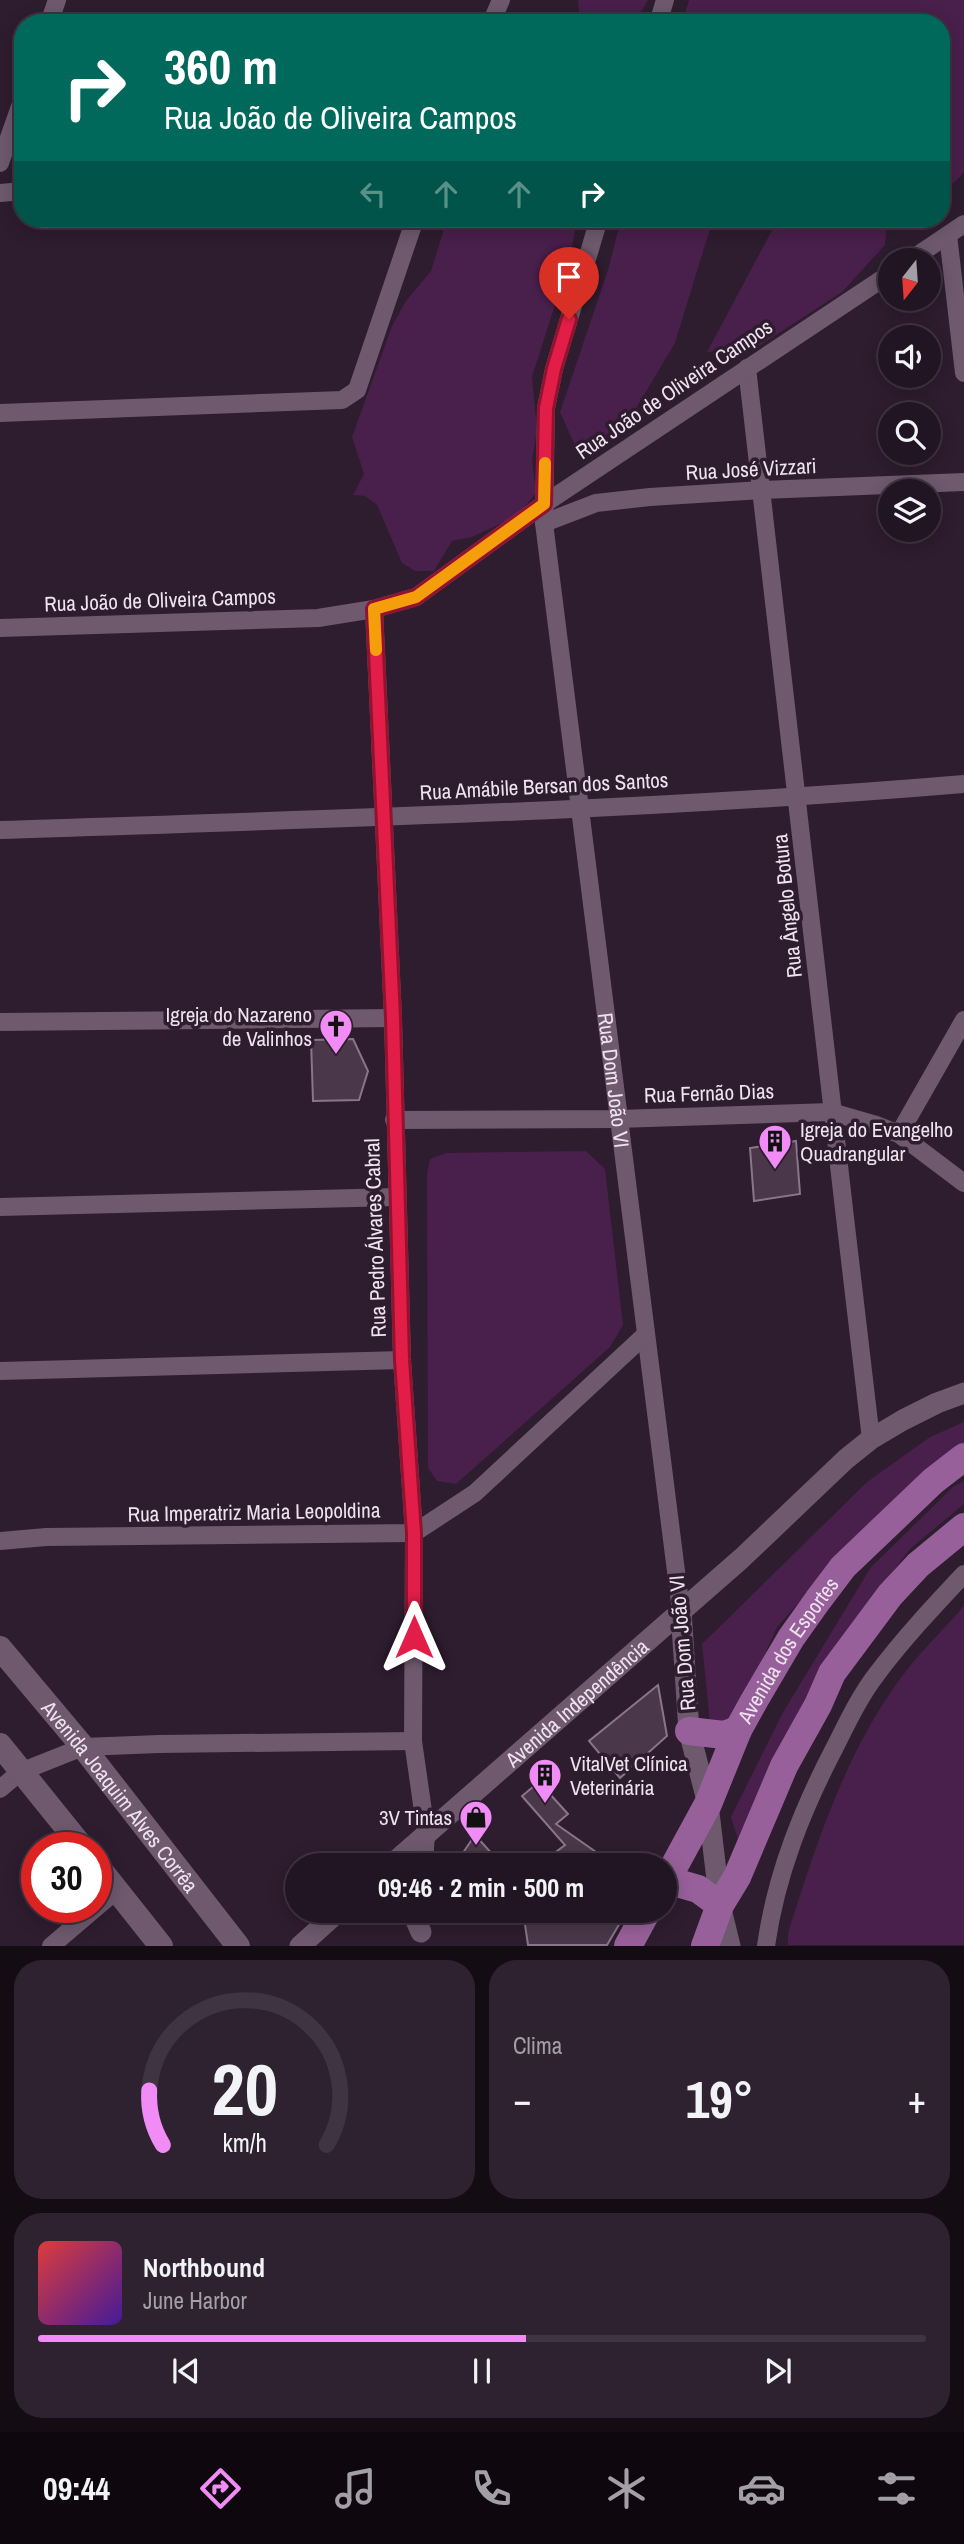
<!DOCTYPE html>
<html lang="pt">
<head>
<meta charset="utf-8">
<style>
  :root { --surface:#221523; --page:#2e2230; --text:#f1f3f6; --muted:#a29fa6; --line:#3f3441; --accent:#f18bf5 }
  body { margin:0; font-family:"Archivo Narrow",sans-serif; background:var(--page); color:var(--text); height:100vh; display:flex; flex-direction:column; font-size:26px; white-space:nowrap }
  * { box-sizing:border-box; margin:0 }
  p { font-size:23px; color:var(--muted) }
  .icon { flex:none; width:38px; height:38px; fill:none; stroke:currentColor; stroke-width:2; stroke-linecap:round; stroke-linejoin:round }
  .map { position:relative; height:1946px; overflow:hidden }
  .drawer { display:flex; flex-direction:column; gap:14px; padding:14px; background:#130c13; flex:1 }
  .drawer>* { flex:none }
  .hud { position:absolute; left:14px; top:14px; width:936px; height:214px; border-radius:28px; box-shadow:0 4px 18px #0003,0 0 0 2px var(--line); background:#00695c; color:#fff; overflow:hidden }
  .needle { width:46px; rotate:197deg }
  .fabs { position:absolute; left:878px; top:248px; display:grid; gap:14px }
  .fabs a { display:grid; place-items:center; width:63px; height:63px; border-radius:50%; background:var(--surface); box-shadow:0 4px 18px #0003,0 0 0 2px var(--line); font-size:35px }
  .speed { position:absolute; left:21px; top:1832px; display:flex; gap:14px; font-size:35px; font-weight:700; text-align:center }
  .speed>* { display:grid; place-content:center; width:91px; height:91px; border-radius:50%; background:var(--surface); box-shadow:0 4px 18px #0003,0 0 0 2px var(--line); line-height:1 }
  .speed .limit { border:10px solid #d22; background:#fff; color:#111 }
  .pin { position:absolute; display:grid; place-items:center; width:60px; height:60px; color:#fff; margin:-72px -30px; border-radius:50% 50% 50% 0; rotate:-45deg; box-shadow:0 0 7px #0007 }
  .pin .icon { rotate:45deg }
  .me { position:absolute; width:77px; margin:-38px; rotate:0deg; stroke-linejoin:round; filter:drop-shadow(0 0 5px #0008) }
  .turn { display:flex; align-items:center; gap:24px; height:147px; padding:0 35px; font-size:32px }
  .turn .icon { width:91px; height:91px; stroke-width:2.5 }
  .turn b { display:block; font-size:49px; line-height:60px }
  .lanes { display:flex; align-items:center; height:66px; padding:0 35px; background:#0003; justify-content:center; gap:35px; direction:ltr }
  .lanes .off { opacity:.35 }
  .big { font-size:52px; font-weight:700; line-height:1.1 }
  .drawer .card { flex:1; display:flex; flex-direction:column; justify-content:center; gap:10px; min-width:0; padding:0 24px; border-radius:28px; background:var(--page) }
  .drawer .dial { align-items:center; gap:0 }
  .dial svg { height:182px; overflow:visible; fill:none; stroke:var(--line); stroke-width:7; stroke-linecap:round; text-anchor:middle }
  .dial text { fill:var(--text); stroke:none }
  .song { display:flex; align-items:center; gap:21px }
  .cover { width:84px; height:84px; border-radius:10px; background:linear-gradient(135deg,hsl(0 70% 55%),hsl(260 70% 35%)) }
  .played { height:7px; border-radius:4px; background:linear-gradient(90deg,var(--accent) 55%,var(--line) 55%) }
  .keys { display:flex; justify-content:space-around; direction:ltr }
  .heat { display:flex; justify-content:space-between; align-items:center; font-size:38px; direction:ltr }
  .drawer .tiles { flex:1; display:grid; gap:14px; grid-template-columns:1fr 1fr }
  .card:last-child { grid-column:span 2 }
  .trip { position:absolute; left:285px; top:1853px; width:392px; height:70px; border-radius:35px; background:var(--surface); box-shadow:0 4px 18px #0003,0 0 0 2px var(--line); font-weight:700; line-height:70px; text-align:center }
  .tab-bar { display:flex; height:112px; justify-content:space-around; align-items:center; background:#0e080e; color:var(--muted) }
  .tab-bar .icon { width:49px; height:49px }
  .tab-bar .selected { color:var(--accent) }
  .tab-bar b { font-size:32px; color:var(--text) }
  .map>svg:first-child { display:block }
</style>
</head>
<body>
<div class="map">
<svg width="964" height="1946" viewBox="0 0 964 1946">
  <rect width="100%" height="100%" fill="#2e1c2f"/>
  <path fill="#491f4b" d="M578 0H648L635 23H580Z
    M689 0H964V172L953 184 942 162V23H682Z
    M447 219H577L570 258 532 377 537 430 532 460 536 493 517 516 472 537 452 541 434 571H415L402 563 377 505 365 496 353 495 364 474 352 437 392 326 406 301 431 271Z
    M621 219H713L675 343 623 430 580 457 560 412 608 270Z
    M778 219H887L885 245 842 292 756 348 707 352Z
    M586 1151 605 1169 623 1325 610 1347 456 1484 437 1481 428 1468 427 1174 430 1159 446 1153Z
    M964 1422V1446L828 1570 777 1627 735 1722 710 1724 702 1644 867 1482 930 1437Z
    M964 1481V1504L910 1549 838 1643 740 1846 731 1817 782 1714 871 1567 953 1487Z
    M964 1606V1945H788V1933C815 1847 844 1757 897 1683 916 1656 942 1631 964 1606Z"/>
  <path fill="#4a374a" stroke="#8b758b" stroke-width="2" d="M353 1039 368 1071 359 1100 313 1101 311 1040Z
    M796 1141 800 1194 754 1201 750 1148Z
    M658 1685 667 1736 620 1778 589 1741Z
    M539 1782 568 1814 556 1824 616 1866H537L565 1845 522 1796Z
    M475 1835 503 1866H454Z
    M523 1911H627L607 1945H528Z"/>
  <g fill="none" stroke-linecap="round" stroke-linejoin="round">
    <g stroke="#6e596e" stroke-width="18">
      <path d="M49 23 57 0"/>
      <path d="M491 23 501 0"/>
      <path d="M658 23 665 0"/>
      <path d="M0 163 23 98"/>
      <path d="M0 193 23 191"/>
      <path id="s1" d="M599 219 554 369 546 408 544 523 681 1611"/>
      <path d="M948 235 964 373"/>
      <path d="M909 261 964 224"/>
      <path d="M747 368C791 724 828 1082 871 1439"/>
      <path d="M0 413 342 400 357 390 415 219"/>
      <path d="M544 523 596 503 650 497 762 490 964 482"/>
      <path d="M374 609 393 1018 402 1360 414 1533 413 1741 426 1832 424 1866"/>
      <path d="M0 628 318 618 374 609 416 597 544 504 891 273"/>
      <path d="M0 830C322 819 643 811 964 784"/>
      <path d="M0 1022 393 1018"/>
      <path d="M394 1120 618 1119 831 1112 876 1125 899 1134 964 1183"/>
      <path d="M899 1134 964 1020"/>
      <path d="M0 1207 396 1197"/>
      <path d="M0 1371 402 1360"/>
      <path d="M0 1541 46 1537 414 1533 475 1493 645 1335"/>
      <path d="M0 1789 20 1772 83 1747 159 1744 413 1741"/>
      <path d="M51 1946 118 1889"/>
      <path d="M766 1946C776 1874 803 1808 836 1745 848 1721 860 1696 876 1675 903 1639 933 1607 964 1574"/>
    </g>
    <g stroke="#6e596e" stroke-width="21">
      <path d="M681 1611 689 1731 708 1804 720 1905 730 1946"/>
      <path id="s2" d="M390 1866 742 1558 846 1459 871 1439 903 1420 937 1403 964 1393"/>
      <path d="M412 1911 421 1932"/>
      <path d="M300 1946 339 1911"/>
    </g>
    <g stroke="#6e596e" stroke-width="24">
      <path id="s3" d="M0 1648 83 1747 238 1946"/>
      <path d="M0 1745 83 1848"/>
      <path d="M96 1864 161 1946"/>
    </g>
    <g stroke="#98609a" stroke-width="28">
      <path d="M689 1731 724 1735 738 1730"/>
      <path d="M667 1880 698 1889 720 1905"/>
      <path id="s4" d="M665 1883 708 1804 738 1730 754 1701 791 1638 818 1600 843 1567 933 1481 964 1457"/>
      <path d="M628 1946 647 1911"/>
      <path d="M705 1946 720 1905 737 1877 784 1766 818 1705 832 1673 890 1595 918 1565 964 1527"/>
    </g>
  </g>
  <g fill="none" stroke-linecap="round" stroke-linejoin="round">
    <defs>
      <path id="route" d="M414 1637V1533L402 1360 393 1018 374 609 416 597 544 504 546 408 554 369 569 319"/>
    </defs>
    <use href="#route" stroke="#92132f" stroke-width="18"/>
    <use href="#route" stroke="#e11d48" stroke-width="12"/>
    <path stroke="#f59e0b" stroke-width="12" d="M376 650 374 609 416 597 544 504 545 463"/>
  </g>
  <defs>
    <symbol id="church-pin" viewBox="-11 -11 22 30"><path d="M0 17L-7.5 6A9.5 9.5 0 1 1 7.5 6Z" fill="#f18bf5" stroke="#2e1c2f"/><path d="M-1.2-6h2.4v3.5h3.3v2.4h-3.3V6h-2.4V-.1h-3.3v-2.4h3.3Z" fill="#111"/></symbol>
    <symbol id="building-pin" viewBox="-11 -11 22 30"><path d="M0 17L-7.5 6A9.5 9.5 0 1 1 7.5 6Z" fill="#f18bf5" stroke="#2e1c2f"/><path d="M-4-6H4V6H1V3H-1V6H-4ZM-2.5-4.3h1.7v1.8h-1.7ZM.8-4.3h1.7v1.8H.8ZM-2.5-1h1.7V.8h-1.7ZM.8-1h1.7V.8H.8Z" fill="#111"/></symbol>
    <symbol id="shop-pin" viewBox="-11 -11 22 30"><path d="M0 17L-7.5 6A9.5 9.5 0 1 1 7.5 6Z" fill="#f18bf5" stroke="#2e1c2f"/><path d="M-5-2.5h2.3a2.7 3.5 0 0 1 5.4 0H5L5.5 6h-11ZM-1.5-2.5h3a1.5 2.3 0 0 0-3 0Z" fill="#111"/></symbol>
  </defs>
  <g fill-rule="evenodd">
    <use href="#church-pin" x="317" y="1007" width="38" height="52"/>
    <use href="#building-pin" x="756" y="1122" width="38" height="52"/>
    <use href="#building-pin" x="526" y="1756" width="38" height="52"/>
    <use href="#shop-pin" x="457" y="1798" width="38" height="52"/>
  </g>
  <g text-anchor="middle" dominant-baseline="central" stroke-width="7" stroke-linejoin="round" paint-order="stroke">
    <g font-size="21" fill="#efe3ef" stroke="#2e1c2f">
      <text transform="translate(674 389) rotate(-34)">Rua João de Oliveira Campos</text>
      <text transform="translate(751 469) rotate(-3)">Rua José Vizzari</text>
      <text transform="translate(160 600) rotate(-2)">Rua João de Oliveira Campos</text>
      <text transform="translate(544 786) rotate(-3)">Rua Amábile Bersan dos Santos</text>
      <text transform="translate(787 906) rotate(-96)">Rua Ângelo Botura</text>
      <text stroke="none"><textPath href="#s1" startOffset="873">Rua Dom João VI</textPath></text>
      <text transform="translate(709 1093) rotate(-2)">Rua Fernão Dias</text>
      <text transform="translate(375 1238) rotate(-92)">Rua Pedro Álvares Cabral</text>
      <text transform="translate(254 1512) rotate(-1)">Rua Imperatriz Maria Leopoldina</text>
      <text transform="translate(682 1643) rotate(-95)">Rua Dom João VI</text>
      <text stroke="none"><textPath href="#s4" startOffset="264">Avenida dos Esportes</textPath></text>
      <text stroke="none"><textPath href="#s2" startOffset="248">Avenida Independência</textPath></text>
      <text stroke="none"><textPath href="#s3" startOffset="191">Avenida Joaquim Alves Corrêa</textPath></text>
    </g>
    <g font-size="21" fill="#efe3ef" stroke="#2e1c2f" text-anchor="end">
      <text x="312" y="1014">Igreja do Nazareno<tspan x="312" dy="24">de Valinhos</tspan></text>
      <text x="800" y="1129" text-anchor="start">Igreja do Evangelho<tspan x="800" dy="24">Quadrangular</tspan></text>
      <text x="570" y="1763" text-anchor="start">VitalVet Clínica<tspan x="570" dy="24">Veterinária</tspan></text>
      <text x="452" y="1817">3V Tintas</text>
    </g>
  </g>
</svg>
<div class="fabs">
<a><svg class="needle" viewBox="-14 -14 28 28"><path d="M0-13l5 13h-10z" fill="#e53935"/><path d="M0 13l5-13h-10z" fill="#a29fa6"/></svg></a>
<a><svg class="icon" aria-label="sound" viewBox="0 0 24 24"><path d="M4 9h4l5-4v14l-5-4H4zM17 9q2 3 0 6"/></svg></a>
<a><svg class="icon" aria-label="search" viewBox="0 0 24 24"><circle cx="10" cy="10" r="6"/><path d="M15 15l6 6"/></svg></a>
<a><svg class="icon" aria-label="layers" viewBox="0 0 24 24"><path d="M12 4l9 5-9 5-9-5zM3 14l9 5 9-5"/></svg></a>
</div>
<div class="speed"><div class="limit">30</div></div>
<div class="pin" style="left:569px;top:319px;background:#d93025"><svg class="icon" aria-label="arrive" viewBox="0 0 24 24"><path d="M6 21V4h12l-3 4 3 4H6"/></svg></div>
<svg class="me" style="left:414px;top:1637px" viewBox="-20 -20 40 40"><path d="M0-17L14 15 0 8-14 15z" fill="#e11d48" stroke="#fff" stroke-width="4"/></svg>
<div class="trip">09:46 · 2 min · 500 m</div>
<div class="hud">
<div class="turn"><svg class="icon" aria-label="right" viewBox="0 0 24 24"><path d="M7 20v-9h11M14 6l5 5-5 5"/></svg><div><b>360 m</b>Rua João de Oliveira Campos</div></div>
<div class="lanes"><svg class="icon off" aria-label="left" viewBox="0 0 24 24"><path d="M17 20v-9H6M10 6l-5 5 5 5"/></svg><svg class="icon off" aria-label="ahead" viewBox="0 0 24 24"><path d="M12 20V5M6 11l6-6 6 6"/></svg><svg class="icon off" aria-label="ahead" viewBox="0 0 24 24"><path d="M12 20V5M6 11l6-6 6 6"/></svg><svg class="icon" aria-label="right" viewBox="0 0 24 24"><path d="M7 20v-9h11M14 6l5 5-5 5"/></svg></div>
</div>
</div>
<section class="drawer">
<div class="tiles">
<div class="card dial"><svg viewBox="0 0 100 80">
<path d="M14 69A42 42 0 1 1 86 69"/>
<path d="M14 69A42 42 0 0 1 8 45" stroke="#f18bf5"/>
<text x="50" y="56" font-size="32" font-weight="700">20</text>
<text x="50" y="72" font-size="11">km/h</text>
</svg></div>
<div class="card"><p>Clima</p>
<div class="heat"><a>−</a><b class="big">19°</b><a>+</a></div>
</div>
<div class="card">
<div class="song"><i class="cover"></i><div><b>Northbound</b><p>June Harbor</p></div></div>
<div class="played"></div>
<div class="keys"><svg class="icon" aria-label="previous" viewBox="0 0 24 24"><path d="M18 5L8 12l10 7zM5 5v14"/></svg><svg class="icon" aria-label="pause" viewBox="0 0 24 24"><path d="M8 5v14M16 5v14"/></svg><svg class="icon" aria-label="next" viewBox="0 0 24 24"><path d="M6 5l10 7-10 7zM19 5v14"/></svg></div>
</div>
</div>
</section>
<nav class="tab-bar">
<b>09:44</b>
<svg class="icon selected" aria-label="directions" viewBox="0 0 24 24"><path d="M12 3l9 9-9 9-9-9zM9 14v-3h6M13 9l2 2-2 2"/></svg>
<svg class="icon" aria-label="music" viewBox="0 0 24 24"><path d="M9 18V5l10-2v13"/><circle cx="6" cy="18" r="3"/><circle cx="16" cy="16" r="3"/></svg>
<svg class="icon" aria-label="phone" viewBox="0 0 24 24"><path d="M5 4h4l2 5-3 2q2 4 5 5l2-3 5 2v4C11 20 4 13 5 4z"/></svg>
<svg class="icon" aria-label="climate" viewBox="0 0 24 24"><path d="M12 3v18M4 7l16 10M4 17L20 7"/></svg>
<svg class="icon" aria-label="car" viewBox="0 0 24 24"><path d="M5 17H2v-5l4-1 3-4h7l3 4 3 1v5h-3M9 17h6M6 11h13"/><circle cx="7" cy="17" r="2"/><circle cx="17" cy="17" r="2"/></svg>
<svg class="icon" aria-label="filters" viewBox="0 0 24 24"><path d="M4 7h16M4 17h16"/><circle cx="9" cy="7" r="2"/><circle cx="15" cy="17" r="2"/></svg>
</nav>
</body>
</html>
